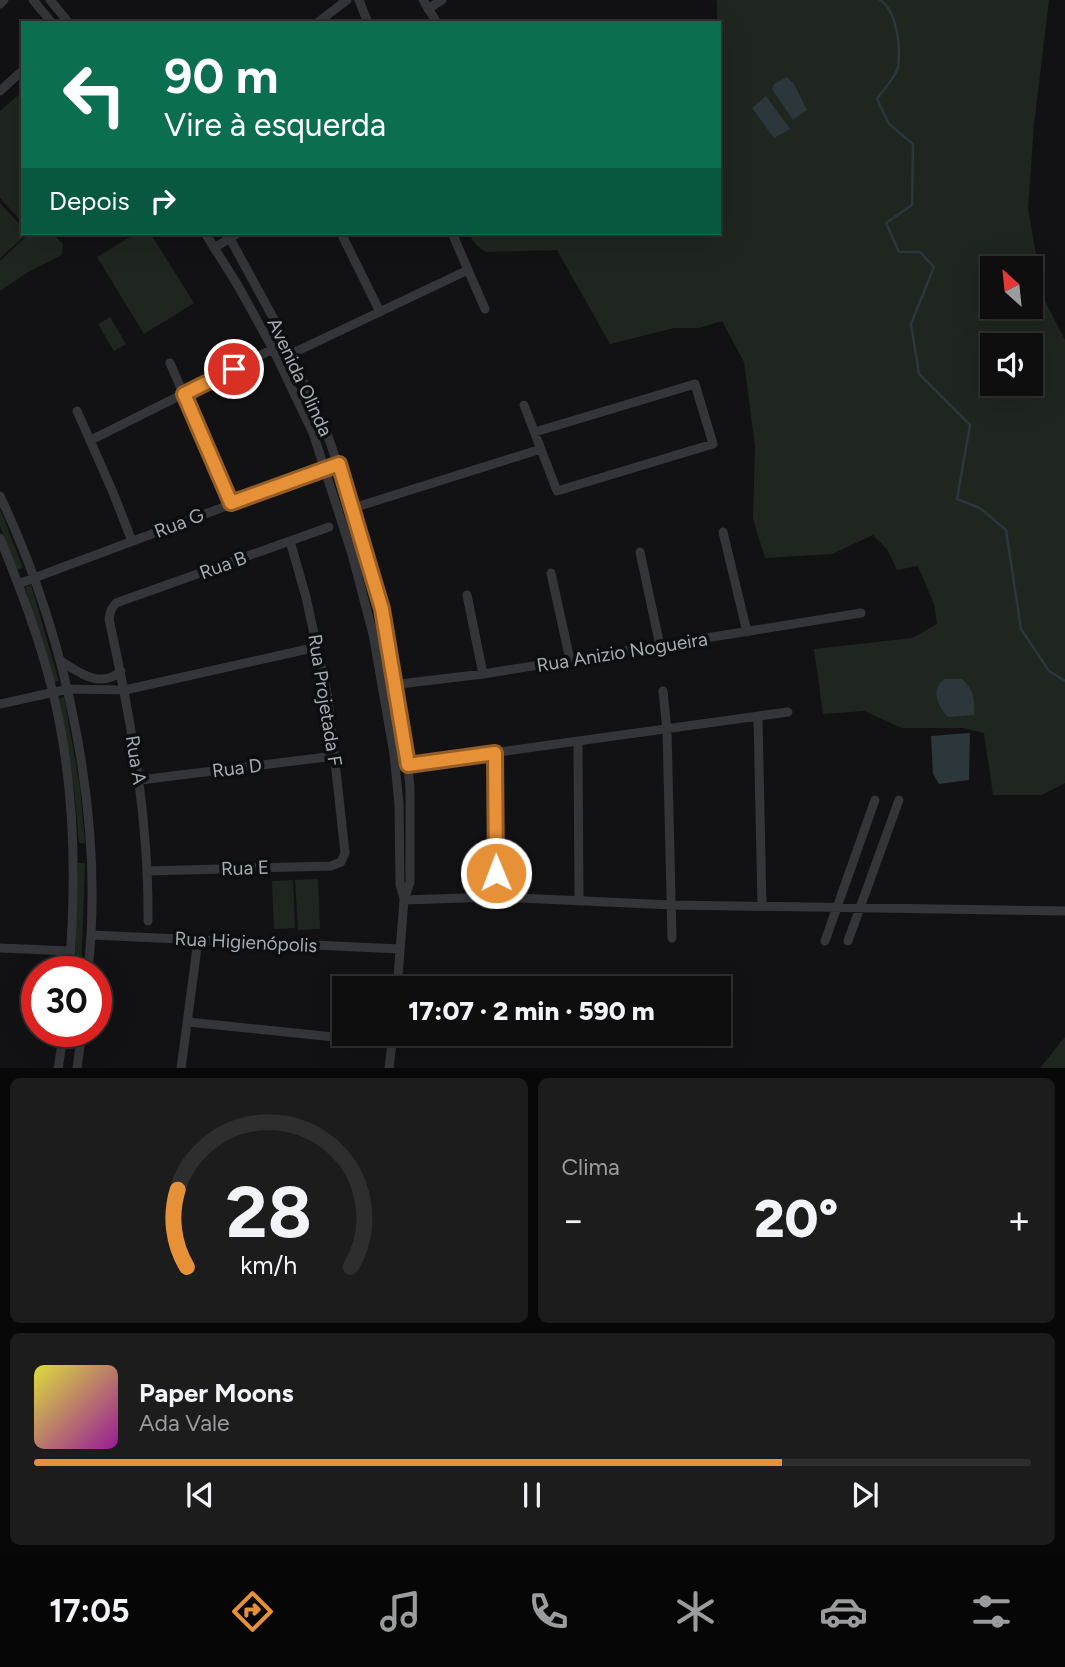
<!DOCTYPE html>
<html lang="pt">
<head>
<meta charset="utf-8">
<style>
  :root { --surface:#0e0e0f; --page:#1c1c1d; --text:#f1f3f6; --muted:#9b9c9e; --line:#2e2e2f; --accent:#e69038 }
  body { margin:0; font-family:Figtree,sans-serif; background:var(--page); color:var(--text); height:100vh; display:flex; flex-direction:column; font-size:26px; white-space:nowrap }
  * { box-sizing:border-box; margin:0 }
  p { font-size:23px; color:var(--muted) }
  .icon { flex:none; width:38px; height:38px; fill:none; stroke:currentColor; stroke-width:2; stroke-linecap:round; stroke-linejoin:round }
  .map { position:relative; height:1068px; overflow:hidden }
  .drawer { display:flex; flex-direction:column; gap:10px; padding:10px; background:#080808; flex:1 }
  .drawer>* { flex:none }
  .guide { position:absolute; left:21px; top:21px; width:700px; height:214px; border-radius:0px; box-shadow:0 7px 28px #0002,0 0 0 2px var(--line); background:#0b6e4f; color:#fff; overflow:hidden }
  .needle { width:46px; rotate:333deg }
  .controls { position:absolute; left:980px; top:256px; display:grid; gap:14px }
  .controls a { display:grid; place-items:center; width:63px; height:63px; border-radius:0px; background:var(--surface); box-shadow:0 7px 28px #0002,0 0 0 2px var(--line); font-size:35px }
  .speed { position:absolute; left:21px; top:956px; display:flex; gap:14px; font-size:35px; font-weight:700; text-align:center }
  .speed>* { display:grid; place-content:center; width:91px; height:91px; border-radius:50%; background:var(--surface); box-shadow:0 7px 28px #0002,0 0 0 2px var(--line); line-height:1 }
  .speed .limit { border:10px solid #d22; background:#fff; color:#111 }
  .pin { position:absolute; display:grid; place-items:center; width:60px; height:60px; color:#fff; margin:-30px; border:4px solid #fff; border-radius:50%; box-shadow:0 2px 7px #0007 }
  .me { position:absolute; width:77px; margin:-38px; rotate:359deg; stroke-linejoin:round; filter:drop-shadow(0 0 5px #0008) }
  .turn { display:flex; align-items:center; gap:24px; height:147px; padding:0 28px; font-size:32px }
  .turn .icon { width:91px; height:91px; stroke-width:2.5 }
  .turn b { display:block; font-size:49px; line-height:60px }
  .then { display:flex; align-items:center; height:66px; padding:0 28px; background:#0003; gap:14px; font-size:26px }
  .big { font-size:52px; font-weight:800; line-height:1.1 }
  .drawer .card { flex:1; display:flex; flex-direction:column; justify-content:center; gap:10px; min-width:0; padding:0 24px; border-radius:10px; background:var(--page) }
  .drawer .dial { align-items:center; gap:0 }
  .dial svg { height:182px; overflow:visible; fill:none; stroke:var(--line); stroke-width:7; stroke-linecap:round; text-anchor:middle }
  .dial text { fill:var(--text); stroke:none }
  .song { display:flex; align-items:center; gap:21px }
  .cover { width:84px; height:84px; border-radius:10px; background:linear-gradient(135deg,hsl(60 70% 55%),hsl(300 70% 35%)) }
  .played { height:7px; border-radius:4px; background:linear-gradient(90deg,var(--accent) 75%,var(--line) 75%) }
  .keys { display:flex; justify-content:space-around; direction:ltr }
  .heat { display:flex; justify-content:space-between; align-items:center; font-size:38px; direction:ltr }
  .drawer .tiles { flex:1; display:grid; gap:10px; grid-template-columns:1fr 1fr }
  .card:last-child { grid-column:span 2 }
  .trip { position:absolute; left:332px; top:976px; width:399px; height:70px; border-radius:0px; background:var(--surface); box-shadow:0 7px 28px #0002,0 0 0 2px var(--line); font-weight:800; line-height:70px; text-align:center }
  .dock { display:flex; height:112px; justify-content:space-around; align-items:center; background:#060606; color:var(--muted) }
  .dock .icon { width:49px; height:49px }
  .dock .on { color:var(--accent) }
  .dock b { font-size:32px; color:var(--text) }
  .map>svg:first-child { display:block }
</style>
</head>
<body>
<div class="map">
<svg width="1065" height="1069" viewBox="0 0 1065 1069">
  <rect width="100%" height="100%" fill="#121214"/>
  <path fill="#1f261f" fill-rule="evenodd" d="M717 0H1049L1034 125 1028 209 1044 299 1065 340V783L1042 795H993L984 733 963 728H902L864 711 823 714 814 649 912 638 937 624 934 604 918 566 897 570 887 549 873 535 832 554 765 558 753 519 755 446 744 362 722 321 699 328H674L610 344 557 250 486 252 476 245 468 233H719V23H717ZM992 268H1031V306H992ZM992 345H1031V383H992Z
    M23 91V220L21 221 0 198V111Z
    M0 203 23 228V233H28L0 258Z
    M30 233H51L63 244 62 255 28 272 0 291V261Z
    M137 233H150L194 303 144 334 97 257Z
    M110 317 126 344 114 351 98 324Z
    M0 509 23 568 17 570 0 526Z
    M31 585 59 681 53 682 25 587Z
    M64 697 80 787 85 843H79L74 788 59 699Z
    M78 863H85L81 971H75Z
    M318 879 320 929 298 930 295 880Z
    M293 880 295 928 274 929 272 881Z
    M1065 1037V1068H1040Z"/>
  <path fill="#2c373b" d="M787 77 794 84 807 110 793 120 772 89 774 84Z
    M766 96 790 129 774 138 752 108Z
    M945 679H962C974 690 975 700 974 715L948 717C937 706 930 688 945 679Z
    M970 733 969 780 939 784 933 774 931 736Z"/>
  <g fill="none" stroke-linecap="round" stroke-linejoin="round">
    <path stroke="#2c373b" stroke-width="2.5" d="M880 0C897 11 901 47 898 67 896 77 883 90 877 99L889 124 913 144 912 205 886 223 899 252H920L934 267 911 324 919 374 970 425 957 499 980 508 1006 530 1021 629 1049 671 1065 681"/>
    <path stroke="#343538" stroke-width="9" d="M33 0 52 23
      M50 0 69 23
      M359 0 368 23
      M423 0 437 23
      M0 4 4 0
      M428 9 442 0
      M317 23 347 0
      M0 91 23 70
      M205 233 237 284 273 349 313 433 352 554 373 634 394 754 399 804 400 885 404 898
      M227 233 276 323 325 428 353 508 382 609 404 731 410 787V882L404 900 397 989
      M341 233 380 312
      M452 233 485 309
      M214 248 238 233
      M291 354 468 270
      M170 363 231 503
      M524 405 557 491 713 444 695 384 535 432
      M77 411 112 490 132 541
      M91 440 273 349
      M0 496C67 638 105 815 88 971
      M353 508 541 449
      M723 532 747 632
      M0 538C20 588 39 637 52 689 75 781 77 878 69 971
      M640 552 660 646
      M551 573 570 660
      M18 584 328 468
      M467 595 483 674
      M61 661C79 673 101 689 121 671
      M383 686 483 674 861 613
      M663 691 667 730 672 938
      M0 704 68 689 125 690 317 647
      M758 718 762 906
      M578 742 579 900
      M495 753 496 897
      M405 765 788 712
      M140 780 335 756
      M148 871 331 866 341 862 345 853 328 698 306 597 290 541
      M404 900 496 897 672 905 1065 911
      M148 921C149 819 131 720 109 619L111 610 116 603 329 527
      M92 935 400 949
      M825 941 875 800
      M848 941 899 800
      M0 948 71 951
      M188 1022 392 1043
      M58 1069 64 1031
      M77 1069 82 1031
      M181 1069 198 940
      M389 1069 393 1034"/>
  </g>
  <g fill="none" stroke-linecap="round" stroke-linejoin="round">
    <defs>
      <path id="route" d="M234 369 184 394 231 503 339 464 382 609 408 765 495 753 496 873"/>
    </defs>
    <use href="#route" stroke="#965e24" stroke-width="18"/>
    <use href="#route" stroke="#e69038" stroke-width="12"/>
  </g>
  <g text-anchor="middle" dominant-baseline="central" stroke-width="7" stroke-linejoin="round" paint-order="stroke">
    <g font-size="19" fill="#a5abb3" stroke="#0d0e0f">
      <text transform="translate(300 377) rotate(65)">Avenida Olinda</text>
      <text transform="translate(179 523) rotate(-21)">Rua G</text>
      <text transform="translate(223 565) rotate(-20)">Rua B</text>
      <text transform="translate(622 652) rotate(-9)">Rua Anizio Nogueira</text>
      <text transform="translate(325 700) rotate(81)">Rua Projetada F</text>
      <text transform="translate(136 760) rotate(81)">Rua A</text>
      <text transform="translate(237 768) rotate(-7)">Rua D</text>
      <text transform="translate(245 868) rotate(-2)">Rua E</text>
      <text transform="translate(246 942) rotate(3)">Rua Higienópolis</text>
    </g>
  </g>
</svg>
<div class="controls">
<a><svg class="needle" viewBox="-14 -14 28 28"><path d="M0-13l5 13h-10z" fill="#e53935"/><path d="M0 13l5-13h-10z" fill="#9b9c9e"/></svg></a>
<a><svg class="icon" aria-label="sound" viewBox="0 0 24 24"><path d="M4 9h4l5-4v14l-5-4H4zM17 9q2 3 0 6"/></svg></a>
</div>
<div class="speed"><div class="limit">30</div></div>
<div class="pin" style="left:234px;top:369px;background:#d93025"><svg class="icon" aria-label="arrive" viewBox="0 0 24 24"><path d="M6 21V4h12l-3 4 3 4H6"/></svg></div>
<svg class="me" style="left:496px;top:873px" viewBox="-20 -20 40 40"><circle r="17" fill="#e69038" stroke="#fff" stroke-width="3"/><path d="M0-11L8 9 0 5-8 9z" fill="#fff"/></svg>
<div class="trip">17:07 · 2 min · 590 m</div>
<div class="guide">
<div class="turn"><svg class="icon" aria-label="left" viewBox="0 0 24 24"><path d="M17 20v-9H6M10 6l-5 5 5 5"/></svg><div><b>90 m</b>Vire à esquerda</div></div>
<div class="then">Depois<svg class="icon" aria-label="right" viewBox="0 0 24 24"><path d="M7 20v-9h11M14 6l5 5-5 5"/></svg></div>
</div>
</div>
<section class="drawer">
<div class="tiles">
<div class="card dial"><svg viewBox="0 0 100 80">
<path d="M14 69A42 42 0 1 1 86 69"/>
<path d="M14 69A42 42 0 0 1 10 35" stroke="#e69038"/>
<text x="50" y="56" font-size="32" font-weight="700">28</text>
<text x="50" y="72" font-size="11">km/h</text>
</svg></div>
<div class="card"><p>Clima</p>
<div class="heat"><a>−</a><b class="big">20°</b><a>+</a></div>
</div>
<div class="card">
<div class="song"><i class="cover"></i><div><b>Paper Moons</b><p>Ada Vale</p></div></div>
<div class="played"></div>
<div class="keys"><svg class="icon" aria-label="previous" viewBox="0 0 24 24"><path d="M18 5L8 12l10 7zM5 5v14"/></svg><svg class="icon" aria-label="pause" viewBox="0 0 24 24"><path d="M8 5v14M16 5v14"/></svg><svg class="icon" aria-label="next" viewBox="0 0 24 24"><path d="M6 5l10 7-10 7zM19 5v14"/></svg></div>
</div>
</div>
</section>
<nav class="dock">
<b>17:05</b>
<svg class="icon on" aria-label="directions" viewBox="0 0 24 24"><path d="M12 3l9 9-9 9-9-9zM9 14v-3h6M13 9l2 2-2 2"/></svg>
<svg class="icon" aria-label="music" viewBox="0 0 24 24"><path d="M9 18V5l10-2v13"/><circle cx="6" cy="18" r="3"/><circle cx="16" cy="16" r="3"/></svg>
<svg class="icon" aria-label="phone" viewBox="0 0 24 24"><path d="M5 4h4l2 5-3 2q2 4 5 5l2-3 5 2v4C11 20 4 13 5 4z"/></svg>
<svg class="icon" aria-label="climate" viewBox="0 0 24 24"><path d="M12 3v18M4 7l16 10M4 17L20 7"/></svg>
<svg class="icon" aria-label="car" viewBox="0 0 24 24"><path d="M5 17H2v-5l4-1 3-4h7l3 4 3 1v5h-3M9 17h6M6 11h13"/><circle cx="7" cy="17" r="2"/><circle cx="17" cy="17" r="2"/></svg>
<svg class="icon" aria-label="filters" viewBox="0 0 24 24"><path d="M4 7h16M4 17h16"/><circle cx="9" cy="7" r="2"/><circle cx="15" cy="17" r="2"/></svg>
</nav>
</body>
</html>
